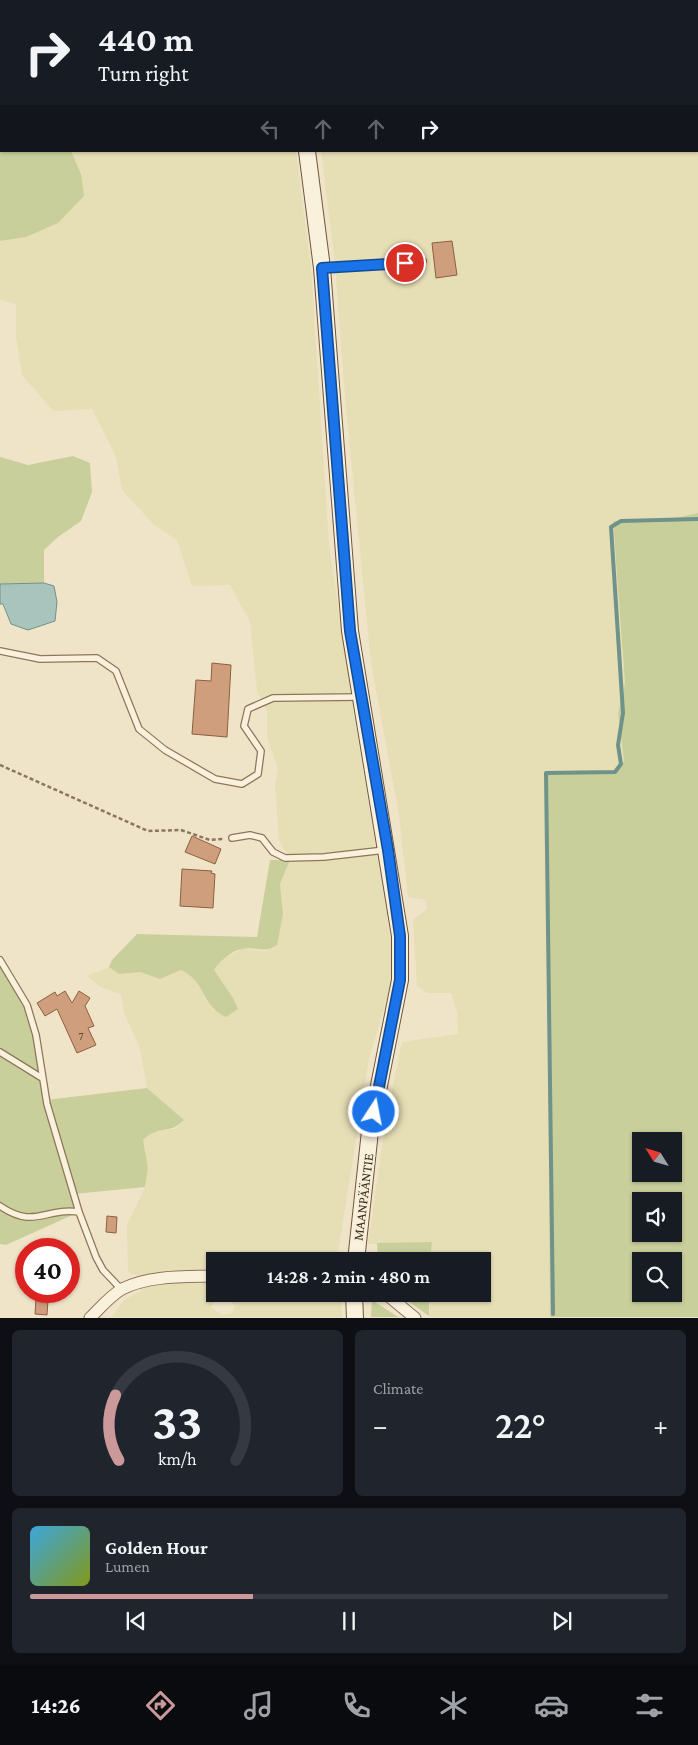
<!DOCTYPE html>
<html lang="en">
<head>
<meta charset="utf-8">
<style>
  :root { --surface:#171b24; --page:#20242c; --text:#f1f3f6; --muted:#9ea1a6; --line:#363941; --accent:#cc999b }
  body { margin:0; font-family:"Crimson Pro",serif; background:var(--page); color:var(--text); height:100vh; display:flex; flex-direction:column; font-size:19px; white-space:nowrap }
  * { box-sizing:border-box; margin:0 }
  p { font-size:16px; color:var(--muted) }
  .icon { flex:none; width:28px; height:28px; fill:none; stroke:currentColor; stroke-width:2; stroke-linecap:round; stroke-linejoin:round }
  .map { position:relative; height:1318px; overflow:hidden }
  .panel { display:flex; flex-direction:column; gap:12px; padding:12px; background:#0d0f14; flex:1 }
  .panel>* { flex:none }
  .banner { position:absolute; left:0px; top:0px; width:699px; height:152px; box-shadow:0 1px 4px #0004; background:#171b24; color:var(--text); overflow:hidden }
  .needle { width:32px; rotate:307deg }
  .buttons { position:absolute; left:632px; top:1132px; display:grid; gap:10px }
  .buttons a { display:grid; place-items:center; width:50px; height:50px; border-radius:0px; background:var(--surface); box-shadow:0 1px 4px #0004; font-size:25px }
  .speed { position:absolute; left:15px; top:1238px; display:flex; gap:10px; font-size:25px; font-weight:700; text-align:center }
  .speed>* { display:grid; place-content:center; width:65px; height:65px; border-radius:50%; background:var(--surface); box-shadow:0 1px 4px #0004; line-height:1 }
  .speed .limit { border:8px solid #d22; background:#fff; color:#111 }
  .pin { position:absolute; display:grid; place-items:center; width:42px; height:42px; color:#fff; margin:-21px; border:2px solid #fff; border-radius:50%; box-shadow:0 1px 5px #0007 }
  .me { position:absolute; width:55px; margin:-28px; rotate:11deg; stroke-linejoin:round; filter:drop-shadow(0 0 4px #0008) }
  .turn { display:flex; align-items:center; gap:18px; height:105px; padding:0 15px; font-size:22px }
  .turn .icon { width:65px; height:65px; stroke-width:2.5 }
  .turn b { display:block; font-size:35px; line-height:42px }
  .lanes { display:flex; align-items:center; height:48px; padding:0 15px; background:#0003; justify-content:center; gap:25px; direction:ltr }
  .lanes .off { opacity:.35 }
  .big { font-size:38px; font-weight:600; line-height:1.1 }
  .panel .widget { flex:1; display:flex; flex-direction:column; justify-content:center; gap:8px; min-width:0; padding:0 18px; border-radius:8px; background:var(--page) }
  .panel .dial { align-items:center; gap:0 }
  .dial svg { height:130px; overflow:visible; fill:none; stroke:var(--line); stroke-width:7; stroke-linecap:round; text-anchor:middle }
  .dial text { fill:var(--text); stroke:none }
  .song { display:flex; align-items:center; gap:15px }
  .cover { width:60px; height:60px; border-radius:8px; background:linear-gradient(135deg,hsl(200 70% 55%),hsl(70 70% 35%)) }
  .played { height:5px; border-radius:2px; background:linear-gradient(90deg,var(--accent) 35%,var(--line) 35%) }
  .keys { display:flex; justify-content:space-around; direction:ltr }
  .heat { display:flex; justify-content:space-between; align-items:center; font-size:28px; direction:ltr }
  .panel .tiles { flex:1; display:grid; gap:12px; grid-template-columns:1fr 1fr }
  .widget:last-child { grid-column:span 2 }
  .trip { position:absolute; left:206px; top:1252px; width:285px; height:50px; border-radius:0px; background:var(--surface); box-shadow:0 1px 4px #0004; font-weight:600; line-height:50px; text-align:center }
  .menu { display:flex; height:80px; justify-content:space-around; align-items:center; background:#090b0e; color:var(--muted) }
  .menu .icon { width:35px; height:35px }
  .menu .on { color:var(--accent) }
  .menu b { font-size:22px; color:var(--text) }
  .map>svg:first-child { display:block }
</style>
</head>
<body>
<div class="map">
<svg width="698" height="1318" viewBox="0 0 698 1318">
  <rect width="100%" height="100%" fill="#f0e4c8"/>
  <path fill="#e6deb5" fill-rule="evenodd" d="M45 0H276V1H46Z
    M301 0H687V1H302Z
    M698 51V513L675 518 613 521 625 684 618 713 624 761 615 772 546 773 550 1317H430L429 1294H482V1261H430L432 1242 368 1244 386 1119 402 1042 458 1034 457 1012 451 993H427L417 986 413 920 427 909 426 900 408 897 399 815 371 663 345 397 335 264 321 151H698Z
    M71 151H296L311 268 329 543 352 702 391 940V985L369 1059 337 1258 329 1261H215V1294H341L342 1317H112L124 1300 141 1291 138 1276 128 1272 127 1225 145 1187 148 1168 143 1140 152 1132 175 1129 184 1120 147 1088 140 1048 124 1013 121 994 100 987 87 976 109 967 119 974 140 972 160 979 181 970 192 975 215 1012 220 980 214 970 220 961 242 949 267 951 283 914 280 884 290 860 279 840 275 785 278 769 267 737V711L257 691 250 622 230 585 192 586 177 540 154 525 122 490 116 457 92 409 53 411 22 375 16 337V304L0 300V241L26 237 81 174ZM226 1296 235 1306 232 1313 222 1315 211 1307 215 1299Z"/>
  <path fill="#c9cf9b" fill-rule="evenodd" d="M0 69 1 151H71L81 174 84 196 58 223 26 237 0 241Z
    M73 456 90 463 92 492 81 521 58 537 44 550V583L0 584V457L28 465Z
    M698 513V1317H550L546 773 614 772 624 761 618 713 625 683 613 521 675 518ZM641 1141H674V1174H641ZM641 1201H674V1234H641ZM641 1261H674V1294H641Z
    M270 860H290L280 884 283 914 277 945C262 954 258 946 242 949 231 951 220 961 214 970L233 998 238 1009 226 1017C201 1006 206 981 181 970L160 979 140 972 119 974 109 967 112 960 137 934 257 937Z
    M0 960 27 1005 46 1100 147 1088 184 1120C168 1136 159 1124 143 1140L148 1168 145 1187 74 1194 79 1212 6 1245 0 1244Z
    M432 1242 430 1261H378L377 1243Z
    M398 1294H429V1316Z
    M372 1300 398 1317H371Z"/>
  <path fill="#a9c4bc" stroke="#6f938a" d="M44 583 54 586 57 602 55 621 28 630 11 624 3 604H0V584Z"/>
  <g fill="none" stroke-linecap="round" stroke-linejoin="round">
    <path stroke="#6f938a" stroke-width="4" d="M424 0 426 1
      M698 33V36
      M553 1314 546 773 615 772 621 764 618 745 623 713 611 527 621 521 698 519"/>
  </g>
  <path fill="#cf9f7d" stroke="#8d5f41" d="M452 241 457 275 436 278 432 243Z
    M212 663 231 665 227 737 192 734 196 680 211 681Z
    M192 836 221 849 215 864 185 852Z
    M182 869 212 871 211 873 215 874 213 908 180 906Z
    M65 991 72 1003 79 991 90 998 85 1006 94 1026 88 1028 96 1045 77 1053 57 1009 45 1016 37 1003 55 992 57 996Z
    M107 1216 117 1217 116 1233 106 1232Z
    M36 1299 48 1300 47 1315 35 1314Z"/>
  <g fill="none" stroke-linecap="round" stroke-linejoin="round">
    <defs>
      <path id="lane" d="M323 268 423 261
        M0 651 40 659 97 658 116 671 139 729 165 750 215 779 242 784 258 774 261 751 244 726 248 709 273 698 359 697
        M232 838 250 835 262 838 273 852 285 858 324 857 385 850
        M0 960 27 1005 36 1035 47 1104 79 1212 96 1257 103 1270 121 1289
        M0 1052 42 1078
        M0 1206C35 1230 45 1207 79 1212"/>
      <path id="street" d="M386 1294 415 1318
        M90 1318C100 1308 110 1296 122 1289 150 1275 185 1277 215 1276"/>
      <path id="secondary" d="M288 0V1
        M307 151 322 268 350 631 400 936V980L370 1131 356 1261
        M354 1294 355 1318"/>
    </defs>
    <use href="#lane" stroke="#8d765c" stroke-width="8"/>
    <use href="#street" stroke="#8d765c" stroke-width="13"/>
    <use href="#secondary" stroke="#6f573f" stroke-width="18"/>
    <path stroke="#8d765c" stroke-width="2.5" stroke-dasharray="4 2.5" stroke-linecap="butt" d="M0 765 148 831 181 830 210 840 223 839
      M373 1261V1259"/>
    <use href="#lane" stroke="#faf1dc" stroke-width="5.5"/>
    <use href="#street" stroke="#faf1dc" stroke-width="11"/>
    <use href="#secondary" stroke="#faf1dc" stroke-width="16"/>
  </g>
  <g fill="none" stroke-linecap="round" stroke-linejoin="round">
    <defs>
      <path id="route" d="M374 1112 400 980V936L388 850 350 631 322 268 405 263"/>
    </defs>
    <use href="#route" stroke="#114b97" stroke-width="12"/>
    <use href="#route" stroke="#1a73e8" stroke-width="9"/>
  </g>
  <g text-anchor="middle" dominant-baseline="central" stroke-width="4" stroke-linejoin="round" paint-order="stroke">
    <g font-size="11" fill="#624a37">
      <text x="81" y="1036">7</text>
    </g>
    <g font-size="14" fill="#3d2e20" stroke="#f7eed8">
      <text transform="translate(363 1197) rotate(-83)">MAANPÄÄNTIE</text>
    </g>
  </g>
</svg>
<div class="buttons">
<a><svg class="needle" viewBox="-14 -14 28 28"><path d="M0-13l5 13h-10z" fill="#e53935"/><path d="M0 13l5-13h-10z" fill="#9ea1a6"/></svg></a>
<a><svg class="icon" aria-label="sound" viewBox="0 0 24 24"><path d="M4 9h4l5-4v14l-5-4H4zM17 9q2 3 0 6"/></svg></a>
<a><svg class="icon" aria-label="search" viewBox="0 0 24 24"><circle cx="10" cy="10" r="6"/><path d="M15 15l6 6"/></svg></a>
</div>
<div class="speed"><div class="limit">40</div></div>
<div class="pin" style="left:405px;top:263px;background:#d93025"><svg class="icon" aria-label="arrive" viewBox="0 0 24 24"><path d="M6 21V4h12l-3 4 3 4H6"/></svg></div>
<svg class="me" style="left:374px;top:1112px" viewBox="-20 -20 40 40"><circle r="17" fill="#1a73e8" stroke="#fff" stroke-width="3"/><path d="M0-11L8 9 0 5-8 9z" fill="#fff"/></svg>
<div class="trip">14:28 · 2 min · 480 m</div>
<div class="banner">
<div class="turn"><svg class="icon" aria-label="right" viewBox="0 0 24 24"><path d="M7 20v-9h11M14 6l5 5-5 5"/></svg><div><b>440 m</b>Turn right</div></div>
<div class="lanes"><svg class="icon off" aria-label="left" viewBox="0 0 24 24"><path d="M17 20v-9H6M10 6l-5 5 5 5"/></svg><svg class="icon off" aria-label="ahead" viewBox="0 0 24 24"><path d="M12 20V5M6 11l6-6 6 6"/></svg><svg class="icon off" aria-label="ahead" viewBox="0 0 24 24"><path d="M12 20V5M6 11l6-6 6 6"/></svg><svg class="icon" aria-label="right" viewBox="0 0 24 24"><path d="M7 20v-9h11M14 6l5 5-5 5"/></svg></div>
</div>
</div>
<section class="panel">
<div class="tiles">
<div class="widget dial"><svg viewBox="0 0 100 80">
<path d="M14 69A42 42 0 1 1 86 69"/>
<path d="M14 69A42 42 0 0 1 12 29" stroke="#cc999b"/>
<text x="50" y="56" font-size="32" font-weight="700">33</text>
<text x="50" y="72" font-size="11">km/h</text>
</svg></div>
<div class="widget"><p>Climate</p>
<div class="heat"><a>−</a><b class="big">22°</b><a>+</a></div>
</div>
<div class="widget">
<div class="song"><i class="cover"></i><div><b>Golden Hour</b><p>Lumen</p></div></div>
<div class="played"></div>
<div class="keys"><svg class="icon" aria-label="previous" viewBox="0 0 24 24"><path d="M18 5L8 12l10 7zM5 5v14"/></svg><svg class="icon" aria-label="pause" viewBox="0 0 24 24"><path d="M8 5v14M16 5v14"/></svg><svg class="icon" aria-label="next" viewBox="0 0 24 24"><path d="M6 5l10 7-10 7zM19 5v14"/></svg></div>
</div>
</div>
</section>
<nav class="menu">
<b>14:26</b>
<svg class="icon on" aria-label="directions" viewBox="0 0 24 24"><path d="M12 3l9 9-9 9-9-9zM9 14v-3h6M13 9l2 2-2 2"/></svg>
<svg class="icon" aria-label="music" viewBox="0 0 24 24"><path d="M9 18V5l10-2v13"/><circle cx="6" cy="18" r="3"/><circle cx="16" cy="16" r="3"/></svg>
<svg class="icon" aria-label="phone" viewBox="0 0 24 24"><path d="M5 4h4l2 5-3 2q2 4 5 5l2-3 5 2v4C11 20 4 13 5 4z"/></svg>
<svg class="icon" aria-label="climate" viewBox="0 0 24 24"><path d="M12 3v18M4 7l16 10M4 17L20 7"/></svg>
<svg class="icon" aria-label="car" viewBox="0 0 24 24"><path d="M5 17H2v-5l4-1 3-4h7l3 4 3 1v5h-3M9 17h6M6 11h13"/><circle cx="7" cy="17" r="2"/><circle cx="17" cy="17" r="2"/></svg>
<svg class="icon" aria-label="filters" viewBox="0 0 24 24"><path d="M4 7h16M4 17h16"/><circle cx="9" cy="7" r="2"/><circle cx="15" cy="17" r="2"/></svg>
</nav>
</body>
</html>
